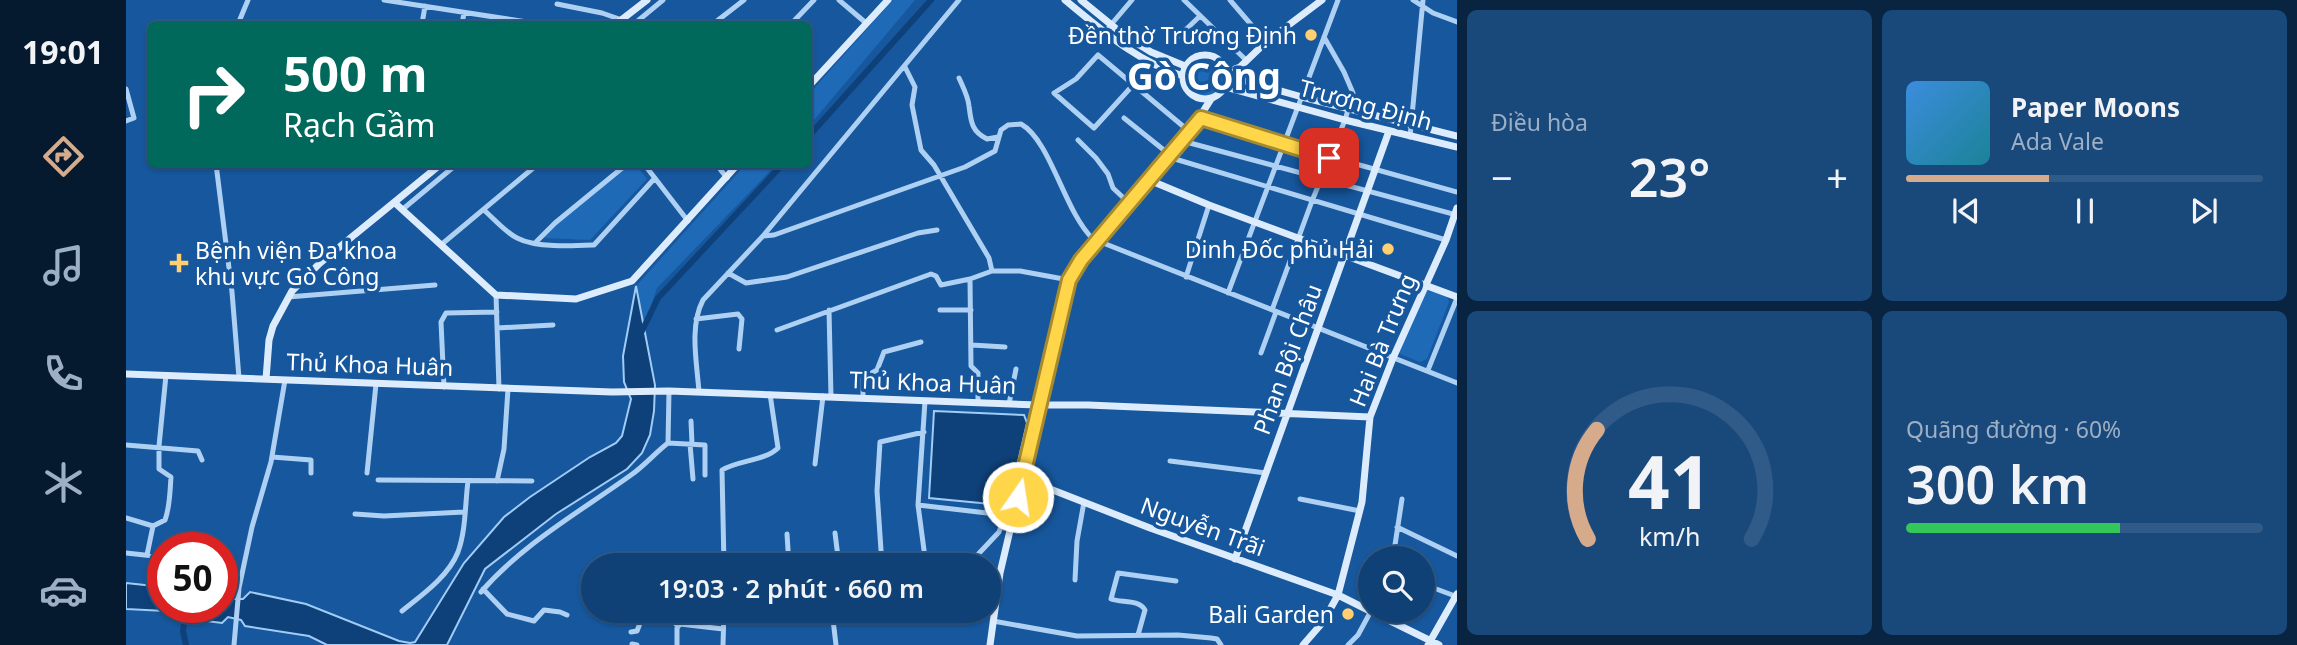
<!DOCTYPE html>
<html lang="vi">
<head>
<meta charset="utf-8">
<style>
  :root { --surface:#104176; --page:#19487b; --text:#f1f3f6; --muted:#9cafc5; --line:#305a88; --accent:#d6ab8b }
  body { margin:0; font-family:"Noto Sans",sans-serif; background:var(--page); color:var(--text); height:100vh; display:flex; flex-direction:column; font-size:26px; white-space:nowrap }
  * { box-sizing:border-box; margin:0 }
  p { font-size:23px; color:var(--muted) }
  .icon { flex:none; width:38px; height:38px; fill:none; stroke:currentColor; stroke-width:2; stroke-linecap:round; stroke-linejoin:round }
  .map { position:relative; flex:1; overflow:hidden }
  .sheet { display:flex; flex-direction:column; gap:10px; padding:10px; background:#092441; width:840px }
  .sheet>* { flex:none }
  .hud { position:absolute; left:21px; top:21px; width:665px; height:147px; border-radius:10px; box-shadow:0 2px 5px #0004,0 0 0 2px var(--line); background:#00695c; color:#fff; overflow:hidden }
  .controls { position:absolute; left:1232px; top:546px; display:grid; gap:14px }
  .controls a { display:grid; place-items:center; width:77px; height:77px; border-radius:50%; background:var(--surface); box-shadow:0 2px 5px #0004,0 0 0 2px var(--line); font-size:35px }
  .speed { position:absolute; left:21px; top:532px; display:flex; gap:14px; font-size:35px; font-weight:700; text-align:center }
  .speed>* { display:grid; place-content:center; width:91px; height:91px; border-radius:50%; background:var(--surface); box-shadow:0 2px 5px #0004,0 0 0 2px var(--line); line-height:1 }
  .speed .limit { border:10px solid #d22; background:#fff; color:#111 }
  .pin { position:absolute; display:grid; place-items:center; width:60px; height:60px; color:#fff; margin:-30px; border-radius:14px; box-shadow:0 4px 10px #0006 }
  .me { position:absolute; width:77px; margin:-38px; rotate:13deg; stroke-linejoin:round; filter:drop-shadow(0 0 5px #0008) }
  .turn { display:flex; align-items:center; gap:24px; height:147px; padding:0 21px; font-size:32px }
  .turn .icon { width:91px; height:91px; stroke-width:2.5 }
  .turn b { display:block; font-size:49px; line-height:60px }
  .big { font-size:52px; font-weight:600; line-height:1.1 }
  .sheet .widget { flex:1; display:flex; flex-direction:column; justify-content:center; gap:10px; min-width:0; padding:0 24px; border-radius:10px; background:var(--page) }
  .sheet .dial { align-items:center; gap:0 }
  .dial svg { height:182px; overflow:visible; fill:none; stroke:var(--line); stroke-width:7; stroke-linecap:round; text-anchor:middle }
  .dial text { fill:var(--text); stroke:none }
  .song { display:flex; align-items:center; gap:21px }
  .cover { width:84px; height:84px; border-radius:10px; background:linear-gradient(135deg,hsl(210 70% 55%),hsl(190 70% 35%)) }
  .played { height:7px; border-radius:4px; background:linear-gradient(90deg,var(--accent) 40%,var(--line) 40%) }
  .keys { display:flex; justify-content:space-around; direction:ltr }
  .heat { display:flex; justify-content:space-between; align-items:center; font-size:38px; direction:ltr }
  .charge { height:10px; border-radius:5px; background:linear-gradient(90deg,#34c759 60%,var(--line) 0) }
  .sheet .tiles { flex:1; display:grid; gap:10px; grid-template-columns:repeat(2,1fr) }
  .trip { position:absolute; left:455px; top:553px; width:420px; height:70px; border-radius:35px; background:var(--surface); box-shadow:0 2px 5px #0004,0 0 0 2px var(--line); font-weight:600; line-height:70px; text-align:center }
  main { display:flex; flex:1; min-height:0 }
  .dock { display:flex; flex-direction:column; width:126px; justify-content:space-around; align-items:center; background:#061a2f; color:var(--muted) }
  .dock .icon { width:49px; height:49px }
  .dock .current { color:var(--accent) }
  .dock b { font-size:32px; color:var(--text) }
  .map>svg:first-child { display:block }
</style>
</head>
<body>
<main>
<nav class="dock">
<b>19:01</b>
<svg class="icon current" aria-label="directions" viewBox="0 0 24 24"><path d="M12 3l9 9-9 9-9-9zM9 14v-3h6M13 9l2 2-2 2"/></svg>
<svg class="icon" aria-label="music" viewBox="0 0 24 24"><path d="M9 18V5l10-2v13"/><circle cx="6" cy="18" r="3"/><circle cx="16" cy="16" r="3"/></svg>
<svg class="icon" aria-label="phone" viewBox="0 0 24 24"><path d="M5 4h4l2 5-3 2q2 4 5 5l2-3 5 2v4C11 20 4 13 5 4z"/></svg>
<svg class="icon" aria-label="climate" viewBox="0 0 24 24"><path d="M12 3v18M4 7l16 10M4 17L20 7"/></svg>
<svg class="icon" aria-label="car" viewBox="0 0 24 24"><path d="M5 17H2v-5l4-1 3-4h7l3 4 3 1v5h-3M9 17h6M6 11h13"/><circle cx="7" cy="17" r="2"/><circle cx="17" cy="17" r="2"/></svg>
</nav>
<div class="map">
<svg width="1331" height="645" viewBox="0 0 1331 645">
  <rect width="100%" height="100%" fill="#16579d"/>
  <path fill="#1f6ab7" d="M767 0H789L683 126V94Z
    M1062 79a18 18 0 1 1 36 0a18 18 0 1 1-36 0Z
    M501 165H510L521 179 464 240 419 238 415 235Z
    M619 165H650L531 288 518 326 510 286Z
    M1302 288 1321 296 1323 302 1301 359 1294 362 1274 354 1271 346Z"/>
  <path fill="#0e417a" stroke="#a0ccf5" stroke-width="2" d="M510 286 529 385 528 411 524 435 516 453 501 469 430 514 359 569 321 645H201L183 636 119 626 115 620 102 617 96 623 73 620 59 612 0 609V583L37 587V607H96V594H100L103 599H117L124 592 180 604 273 641 284 643 289 642 338 563 378 517 404 497 464 457 490 443 496 436 505 399 498 382 497 356Z
    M808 411 898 415 901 423 883 501 875 505 803 498Z"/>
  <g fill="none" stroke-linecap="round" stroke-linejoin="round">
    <path stroke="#0e417a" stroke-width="6" d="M682 137 805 0
      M516 331 532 298 657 164
      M60 645 57 631 60 607"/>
    <path stroke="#aed0f3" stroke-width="5" d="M258 0 414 24
      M713 0 740 23
      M1058 0 1121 61
      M1104 0 1140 42
      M1287 0 1307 13 1331 22
      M431 4 476 13 496 20
      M112 24 122 0
      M296 24 299 6
      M336 24 338 13
      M508 24 537 0
      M587 24 618 0
      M665 24 688 0
      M983 27 1006 0
      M1050 39 1074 16
      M833 78C837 87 842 96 843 106 845 121 845 131 861 139L872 137
      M1007 85 968 128 928 93 950 79 972 55 1064 132
      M0 89 8 118 0 121
      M998 118 1049 159 1320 240
      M1075 118 1158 144 1331 192
      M1284 137 1297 0
      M952 140 970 158 982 174 987 188 1004 204
      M1058 140 1064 143 1331 215
      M90 164 106 292 113 378
      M518 164 562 221
      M590 164 601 178
      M277 209 331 164
      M358 210C368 219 379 232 391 238 410 248 447 246 468 245L529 178
      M637 236 648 235 839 167 869 151 875 130 882 125 895 124C925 141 938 211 967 239L1331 383
      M410 242 429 223 501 164
      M316 244 412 164
      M866 271H894L943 280
      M602 273 620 283 661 277 792 233 811 230
      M1060 277 1083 205
      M844 279 845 366 852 373V403
      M1102 293 1212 0
      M370 295 373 389
      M162 297 309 285
      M703 310 705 397
      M814 310H845
      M1146 310 1186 201 1219 120 1227 93 1218 72 1198 37
      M570 319 612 314 616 319 613 349
      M371 328 427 325
      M651 330 805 274 810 276 815 285 844 279 866 271 863 258 808 165 795 150 786 105 789 87 779 67
      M846 345 879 347
      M1135 353 1150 312
      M1302 370 1331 298
      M318 387 315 322 320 313 371 312
      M573 392C571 363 563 327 577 300L637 236 833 0
      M737 398V378L751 370 758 352 795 342
      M799 401 792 505 800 565
      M883 404 890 369
      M565 421 566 444
      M542 443 543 391
      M564 444 567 479
      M0 445 72 451 76 460
      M146 457 185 460V473
      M1044 461 1140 473
      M689 464 697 396
      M241 473 250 384
      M252 480 406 481
      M371 481 378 449 382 389
      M1174 499 1234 511
      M792 505 887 516
      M229 514 258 516 338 512
      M0 518 27 526
      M1271 527 1331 556
      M709 533 713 565
      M661 534 663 565
      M0 553 37 557
      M21 555 27 526 39 520C44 507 44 490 45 477L33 469V446L40 375
      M1267 558 1276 499
      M598 565 596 470C612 460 639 461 652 448L644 394
      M756 565 751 491 754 442 798 432
      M842 565 873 532 879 515
      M949 580 951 541 958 502
      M1297 584 1329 596
      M357 589 381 614 408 621 418 610 434 612 441 615
      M355 592C398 543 452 513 505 475 518 466 529 453 542 443L579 445V475
      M276 611C296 595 322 577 332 552 340 530 339 504 342 481
      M706 611 710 645
      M822 611V616
      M867 621 951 636 1052 635 1085 638 1091 639 1095 645
      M505 632 511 631 516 618C531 610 541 615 552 626
      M1012 635 1019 610C1012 599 996 603 985 599L992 573 1050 581
      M506 644 511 645
      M108 645 113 588 126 527 145 462 159 380
      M551 645V628L554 624 597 629
      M597 645 598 611
      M1222 645 1232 635 1245 611"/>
    <path stroke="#ddecfd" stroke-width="7" d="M939 0C977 31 1010 61 1057 76
      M955 0 999 36 1025 52 1059 66
      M490 24 521 0
      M1057 77a22 22 0 1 1 44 0a22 22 0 1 1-44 0Z
      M1101 72 1114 67 1140 42 1196 0
      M1102 76 1176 97 1331 136
      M682 87 762 0
      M1099 87 1219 120 1331 147
      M1023 180 1083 205 1331 297
      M269 203 370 295 450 299 506 281 612 164
      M0 374 486 392 543 391 912 405H962L1244 417
      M140 379 143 340 147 326 166 291 194 263 315 164
      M896 478 1024 528 1212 595 1244 611
      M1109 559 1263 131
      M1244 611 1313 645
      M864 645 874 573 943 280 955 260 1064 132 1085 99
      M1177 645 1197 622 1212 595 1236 502 1244 417 1267 358 1320 240 1331 208
      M1302 645 1331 594"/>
  </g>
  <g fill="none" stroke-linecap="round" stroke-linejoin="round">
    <defs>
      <path id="route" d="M892 497 943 280 955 260 1075 118 1203 158"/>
    </defs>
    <use href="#route" stroke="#a68a30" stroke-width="18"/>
    <use href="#route" stroke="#ffd54a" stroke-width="12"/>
  </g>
  <g fill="#ffcf70" stroke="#16579d" stroke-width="2.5">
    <circle cx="1185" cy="35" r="7"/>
    <circle cx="1262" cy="249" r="7"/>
    <path d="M49.5 252.5h7v7h7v7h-7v7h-7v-7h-7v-7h7z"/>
    <circle cx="1222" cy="614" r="7"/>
  </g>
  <g text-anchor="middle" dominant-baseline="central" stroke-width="7" stroke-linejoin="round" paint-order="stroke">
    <g font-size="23" fill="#fff" stroke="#16579d" text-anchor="end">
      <text x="1171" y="35">Đền thờ Trương Định</text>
      <text x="1248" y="249">Dinh Đốc phủ Hải</text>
      <text x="69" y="250" text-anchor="start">Bệnh viện Đa khoa<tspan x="69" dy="26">khu vực Gò Công</tspan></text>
      <text x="1208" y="614">Bali Garden</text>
    </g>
    <g font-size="23" fill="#fff" stroke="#16579d">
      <text transform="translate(1240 104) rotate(15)">Trương Định</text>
      <text transform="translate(1256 340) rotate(-68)">Hai Bà Trưng</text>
      <text transform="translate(1161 359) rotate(-70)">Phan Bội Châu</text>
      <text transform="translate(244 364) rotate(2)">Thủ Khoa Huân</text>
      <text transform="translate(807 382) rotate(2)">Thủ Khoa Huân</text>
      <text transform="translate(1077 526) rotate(20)">Nguyễn Trãi</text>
    </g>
    <g font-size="37" font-weight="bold" fill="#fff" stroke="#16579d">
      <text x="1078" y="75">Gò Công</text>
    </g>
  </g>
</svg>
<div class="controls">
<a><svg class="icon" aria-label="search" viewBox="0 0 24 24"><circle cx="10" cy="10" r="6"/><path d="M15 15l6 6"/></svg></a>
</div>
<div class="speed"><div class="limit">50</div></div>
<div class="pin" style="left:1203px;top:158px;background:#d93025"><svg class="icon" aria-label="arrive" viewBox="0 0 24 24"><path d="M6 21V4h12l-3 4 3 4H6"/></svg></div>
<svg class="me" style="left:892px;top:497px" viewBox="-20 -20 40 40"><circle r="17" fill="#ffd54a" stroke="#fff" stroke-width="3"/><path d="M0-11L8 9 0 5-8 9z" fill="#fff"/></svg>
<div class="trip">19:03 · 2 phút · 660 m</div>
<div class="hud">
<div class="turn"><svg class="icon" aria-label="right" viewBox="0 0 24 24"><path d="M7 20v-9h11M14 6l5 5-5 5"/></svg><div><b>500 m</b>Rạch Gầm</div></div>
</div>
</div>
<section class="sheet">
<div class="tiles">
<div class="widget"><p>Điều hòa</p>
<div class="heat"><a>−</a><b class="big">23°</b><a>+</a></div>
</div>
<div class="widget">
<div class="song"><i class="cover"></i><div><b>Paper Moons</b><p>Ada Vale</p></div></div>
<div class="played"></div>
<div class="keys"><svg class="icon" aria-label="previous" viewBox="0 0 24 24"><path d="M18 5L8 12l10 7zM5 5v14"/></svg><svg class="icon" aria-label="pause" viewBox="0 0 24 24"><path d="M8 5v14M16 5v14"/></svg><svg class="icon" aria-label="next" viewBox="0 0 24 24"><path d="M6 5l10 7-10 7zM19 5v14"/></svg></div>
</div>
<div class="widget dial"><svg viewBox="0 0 100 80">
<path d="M14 69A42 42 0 1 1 86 69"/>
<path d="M14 69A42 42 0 0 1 18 21" stroke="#d6ab8b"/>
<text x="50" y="56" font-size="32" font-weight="700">41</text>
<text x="50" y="72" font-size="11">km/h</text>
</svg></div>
<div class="widget"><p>Quãng đường · 60%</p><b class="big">300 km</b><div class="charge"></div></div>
</div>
</section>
</main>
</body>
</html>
